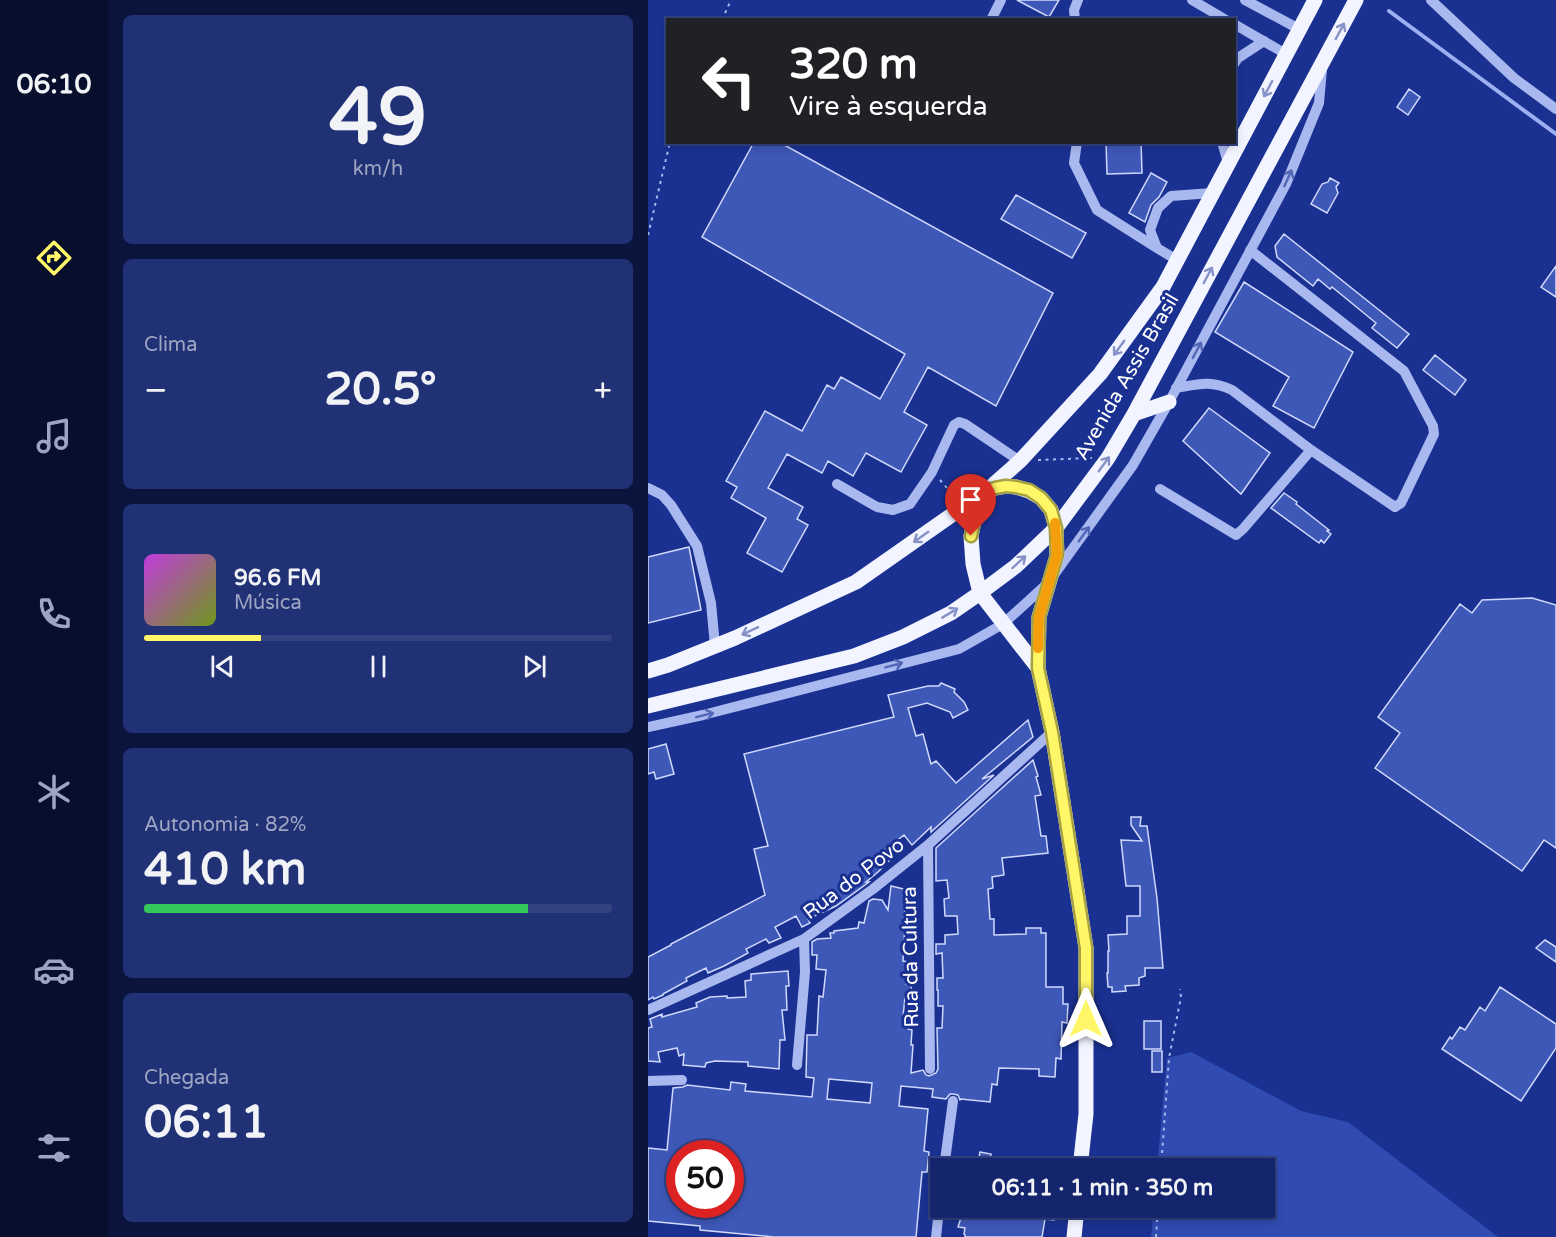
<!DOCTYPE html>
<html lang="pt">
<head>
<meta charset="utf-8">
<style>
  :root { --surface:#14256e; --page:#213176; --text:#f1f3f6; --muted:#9da5c2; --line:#334281; --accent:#fff768 }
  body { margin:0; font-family:"Varela Round",sans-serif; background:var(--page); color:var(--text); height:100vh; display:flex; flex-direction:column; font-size:22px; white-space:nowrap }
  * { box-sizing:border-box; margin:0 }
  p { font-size:20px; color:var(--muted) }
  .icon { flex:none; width:33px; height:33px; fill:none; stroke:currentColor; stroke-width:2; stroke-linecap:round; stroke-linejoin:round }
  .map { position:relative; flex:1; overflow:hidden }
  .panel { display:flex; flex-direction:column; gap:15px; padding:15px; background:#0b143c; width:540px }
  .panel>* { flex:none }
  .hud { position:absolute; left:18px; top:18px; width:570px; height:126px; border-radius:0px; box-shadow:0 3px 9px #0003,0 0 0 2px var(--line); background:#202124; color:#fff; overflow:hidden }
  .speed { position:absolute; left:18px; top:1140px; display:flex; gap:12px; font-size:30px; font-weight:700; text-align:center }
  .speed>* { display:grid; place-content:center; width:78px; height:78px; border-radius:50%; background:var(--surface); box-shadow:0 3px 9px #0003,0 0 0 2px var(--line); line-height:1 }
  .speed .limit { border:9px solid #d22; background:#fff; color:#111 }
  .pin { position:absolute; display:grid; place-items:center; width:51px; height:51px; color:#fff; margin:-62px -26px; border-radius:50% 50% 50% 0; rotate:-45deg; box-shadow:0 0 6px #0007 }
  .pin .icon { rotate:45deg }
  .me { position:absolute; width:66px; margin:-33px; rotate:0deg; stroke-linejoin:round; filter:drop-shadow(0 0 4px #0008) }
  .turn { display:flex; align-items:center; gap:21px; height:126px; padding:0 24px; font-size:27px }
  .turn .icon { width:78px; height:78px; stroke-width:2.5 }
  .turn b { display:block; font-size:42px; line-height:51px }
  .big { font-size:45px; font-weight:700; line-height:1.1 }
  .panel .card { flex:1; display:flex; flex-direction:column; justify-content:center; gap:9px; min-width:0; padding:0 21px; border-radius:9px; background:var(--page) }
  .panel .dial { align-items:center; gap:0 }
  .dial b { font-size:78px; line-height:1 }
  .song { display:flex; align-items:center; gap:18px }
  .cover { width:72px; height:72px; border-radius:9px; background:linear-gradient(135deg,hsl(290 70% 55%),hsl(80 70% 35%)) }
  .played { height:6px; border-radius:3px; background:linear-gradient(90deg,var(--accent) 25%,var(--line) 25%) }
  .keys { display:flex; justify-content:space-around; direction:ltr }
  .heat { display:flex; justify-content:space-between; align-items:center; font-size:33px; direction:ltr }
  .charge { height:9px; border-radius:4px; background:linear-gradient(90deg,#34c759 82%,var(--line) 0) }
  .trip { position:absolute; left:282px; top:1158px; width:345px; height:60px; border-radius:0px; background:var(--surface); box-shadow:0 3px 9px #0003,0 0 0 2px var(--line); font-weight:700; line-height:60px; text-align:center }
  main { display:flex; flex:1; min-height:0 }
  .tabs { display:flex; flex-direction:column; width:108px; justify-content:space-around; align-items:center; background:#080f2c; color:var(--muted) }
  .tabs .icon { width:42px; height:42px }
  .tabs .current { color:var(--accent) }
  .tabs b { font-size:27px; color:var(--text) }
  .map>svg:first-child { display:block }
</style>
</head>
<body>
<main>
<nav class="tabs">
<b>06:10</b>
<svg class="icon current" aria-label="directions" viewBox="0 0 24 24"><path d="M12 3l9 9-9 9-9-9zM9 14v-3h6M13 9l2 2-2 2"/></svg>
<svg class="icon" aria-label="music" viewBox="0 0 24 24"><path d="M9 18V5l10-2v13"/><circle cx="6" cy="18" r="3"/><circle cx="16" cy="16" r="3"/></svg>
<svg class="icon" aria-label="phone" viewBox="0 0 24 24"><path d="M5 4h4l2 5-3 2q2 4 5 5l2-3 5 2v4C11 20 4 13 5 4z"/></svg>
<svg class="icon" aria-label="climate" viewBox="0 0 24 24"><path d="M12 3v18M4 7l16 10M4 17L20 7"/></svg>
<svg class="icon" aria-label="car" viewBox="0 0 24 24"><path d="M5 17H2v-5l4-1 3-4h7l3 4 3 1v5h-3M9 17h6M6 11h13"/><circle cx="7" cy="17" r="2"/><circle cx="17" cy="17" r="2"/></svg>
<svg class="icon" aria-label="filters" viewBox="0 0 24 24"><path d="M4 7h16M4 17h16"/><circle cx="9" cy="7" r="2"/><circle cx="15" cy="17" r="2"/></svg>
</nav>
<section class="panel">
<div class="card dial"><b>49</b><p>km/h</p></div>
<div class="card"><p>Clima</p>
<div class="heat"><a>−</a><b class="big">20.5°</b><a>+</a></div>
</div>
<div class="card">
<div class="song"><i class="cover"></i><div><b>96.6 FM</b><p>Música</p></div></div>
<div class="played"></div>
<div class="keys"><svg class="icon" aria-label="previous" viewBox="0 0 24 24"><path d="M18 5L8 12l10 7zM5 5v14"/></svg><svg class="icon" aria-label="pause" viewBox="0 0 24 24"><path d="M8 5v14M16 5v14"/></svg><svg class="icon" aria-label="next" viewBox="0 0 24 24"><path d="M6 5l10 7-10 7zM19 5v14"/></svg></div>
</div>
<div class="card"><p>Autonomia · 82%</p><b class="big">410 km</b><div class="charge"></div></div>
<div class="card"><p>Chegada</p><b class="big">06:11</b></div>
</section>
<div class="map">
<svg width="908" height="1237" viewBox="0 0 908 1237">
  <rect width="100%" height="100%" fill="#1a3192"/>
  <path fill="#304bb1" d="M543 1052 653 1111 700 1122 850 1237H503L506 1208H616V1168H509L519 1058Z"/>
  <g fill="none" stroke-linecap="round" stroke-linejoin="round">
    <path stroke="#9caff1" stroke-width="4" d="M741 11 908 134"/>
  </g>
  <path fill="#3e58b8" stroke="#d0d9fb" stroke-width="1.5" fill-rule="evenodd" d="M369 0H411L401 17Z
    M761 89 772 97 760 115 749 107Z
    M106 142H131L405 293 348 406 280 367 256 412 279 425 253 472 218 453 205 476 180 461 174 473 139 454 120 488 155 507 149 519 160 525 134 572 99 553 118 518 83 498 89 487 78 481 117 411 154 431 179 385 186 389 193 377 232 399 257 354 54 237Z
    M458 142H493L494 173 459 174Z
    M503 173 519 182 511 197 503 205 497 222 481 213Z
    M682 178 691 183 688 187 690 193 679 213 663 204 674 184 680 182Z
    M368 195 438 233 424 258 353 219Z
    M636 234 761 334 749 348 724 328 728 323 684 287 682 289 670 279 665 286 629 257 627 246Z
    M908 266V297L893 287Z
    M596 282 705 352 666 428 625 406 641 377 567 332Z
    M787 355 818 380 807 395 775 370Z
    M561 408 622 453 593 494 535 441Z
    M636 493 649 502 648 504 681 530 679 531 683 534 676 543 673 540 671 543 623 508Z
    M41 547 53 610 0 623V557Z
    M884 598 908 605V848L896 840 874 871 727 768 752 733 730 717 812 604 824 613 834 600Z
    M293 683 307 689 306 692 316 702 320 710 305 718 302 712 279 703 260 708 268 736 275 734 283 764 288 761 308 783 380 720 385 737 334 779 346 775 283 832V827L264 845 256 835 237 850 244 859 236 864 237 865 230 872 218 882H221L188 906 160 919 162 923 154 927 148 916 127 927 133 938 121 943 118 939 98 949 100 953 76 966 60 973 58 968 38 978 39 981 15 994V995L6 999 5 997 0 1000V957L23 945V944L117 895 106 849 120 846 96 754 246 717 240 695 280 686H291Z
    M18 744 26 774 8 779 6 772 0 774V749Z
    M385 760 390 776 388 777 393 795 387 796 393 836H398L400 853 354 858 356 875 344 877 345 888 340 889 342 919H346V935L378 934V928H393V933H398V987H415V1004H420L419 1023 414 1022 413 1059 408 1058 407 1077 391 1076V1069L351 1068 349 1085 344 1084 342 1102 313 1099 312 1100 310 1095 305 1094H302L298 1099 284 1097 285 1089 253 1086 251 1106 280 1109 276 1151 281 1152 279 1172H274L268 1237H126L52 1230V1226L0 1221V1148L19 1150 25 1088 35 1087 39 1085 82 1090 83 1082 98 1084 97 1091 164 1097 166 1078 158 1077 159 1035H169L171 996 175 997 178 970 168 969 169 955H164V942L169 939 183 938 182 933H186V931L210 928 211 922 216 923 221 901 225 899 234 900 240 910 243 886 260 890 255 925H257L255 961 261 962 258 984 263 985 264 997H257L255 1017 261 1018 260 1029 264 1030 263 1045H265L263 1073 275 1070 278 1075 281 1076 288 1073 290 1069 289 1028H294L295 1006H290V990H289V978H295L294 953 288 954V944H297V935L310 934 309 916H297L296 899 301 898 299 880 288 881V848ZM181 1079 224 1083 222 1103 179 1099ZM32 1154H82V1204H32Z
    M483 817H493L492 826H499L509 898 515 968H497V976L491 978V985L477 986 478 991 464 992V987H460L459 973H460V951H461L460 935 479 934V916H492V886H478L473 840 494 841 483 825Z
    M897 940 908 947V962L888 948Z
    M140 971 141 986H138L139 1010H134L137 1040H132L131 1069 100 1066V1062L67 1061 58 1063 57 1067 35 1065 36 1054 31 1056 29 1048 10 1052 12 1062 0 1061V1028L4 1027 2 1019 14 1014V1017L49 1007 48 1003 62 997 79 996V998L98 997 97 981 103 980V974Z
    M852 987 908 1024V1048L873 1101 794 1049 802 1037 804 1039 812 1027 817 1030 832 1007 837 1011Z
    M496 1021H513V1049H496Z
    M504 1051H514V1072H504Z
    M332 1152 343 1154 341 1168H329Z
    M316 1208H401L408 1209 406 1220 397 1219 394 1237H317V1235L316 1234 317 1228 310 1227Z"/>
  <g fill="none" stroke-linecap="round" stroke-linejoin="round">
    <path stroke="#a9b8ef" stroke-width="2" stroke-dasharray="3 4.5" stroke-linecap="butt" d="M74 20 83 0
      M0 235 22 142
      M390 460 444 458
      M292 480 306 496
      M513 1168 521 1058 533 997 532 989
      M508 1237 510 1208"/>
    <path stroke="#a9b8ef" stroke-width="10" d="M544 0 578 20
      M597 0 651 29
      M783 0 866 78 908 109
      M343 20 353 0
      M427 20 426 10 430 0
      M586 24 638 54
      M586 64 590 58 616 41
      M429 142 426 163 449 210 509 248
      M574 142 580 163
      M529 260 509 248 502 230 510 208 523 196 564 193
      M528 388C551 384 562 380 584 390L663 450 747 507 753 503 786 434 785 426 756 371 602 250
      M189 484 229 507 245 510 262 504 284 472 306 425 311 422 317 424 372 461
      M0 488 14 495 23 505 49 546 63 603 67 646
      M512 489 588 535 595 529 663 450
      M0 727 55 715 311 649 355 624 400 583 485 465 521 402 638 184 671 103 674 69
      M280 845 282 1069
      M0 1010 156 939 225 889 280 845 404 732
      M149 1065 157 972 156 939
      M0 1081 34 1080
      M296 1168 305 1101
      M288 1237 292 1201"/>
    <path stroke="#f2f4ff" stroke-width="15" d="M486 414 521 402
      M390 668 332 593 325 564 323 536 328 512 338 491 347 488 358 486 368 487 381 491 393 498 403 510 408 528 409 556 391 617 390 668 404 732 438 948V1114L432 1168
      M0 671 20 665 87 638 208 582 338 491 372 461 452 374 515 287 667 0
      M0 706 206 656 255 637 303 613 332 593 368 566 408 528 460 458 486 414 708 0
      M426 1237 429 1208"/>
  </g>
  <defs><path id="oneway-shaft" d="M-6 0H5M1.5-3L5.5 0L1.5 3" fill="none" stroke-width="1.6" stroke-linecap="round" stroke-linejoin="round" transform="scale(1.5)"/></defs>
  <g stroke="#8692c8">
    <use href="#oneway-shaft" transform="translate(692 31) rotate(-62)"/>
    <use href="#oneway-shaft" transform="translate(620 89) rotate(118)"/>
    <use href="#oneway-shaft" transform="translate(560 275) rotate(-62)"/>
    <use href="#oneway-shaft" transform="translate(471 348) rotate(126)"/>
    <use href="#oneway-shaft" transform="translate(456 464) rotate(-54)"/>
    <use href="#oneway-shaft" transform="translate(273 537) rotate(145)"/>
    <use href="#oneway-shaft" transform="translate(371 562) rotate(-42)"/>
    <use href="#oneway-shaft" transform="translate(302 613) rotate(-31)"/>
    <use href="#oneway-shaft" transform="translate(102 631) rotate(155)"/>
  </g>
  <g stroke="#5367b7">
    <use href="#oneway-shaft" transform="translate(640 178) rotate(-66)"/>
    <use href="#oneway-shaft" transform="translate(549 350) rotate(-62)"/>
    <use href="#oneway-shaft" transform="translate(436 534) rotate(-54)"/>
    <use href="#oneway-shaft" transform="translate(246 665) rotate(-15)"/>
    <use href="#oneway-shaft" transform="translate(57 715) rotate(-14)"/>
  </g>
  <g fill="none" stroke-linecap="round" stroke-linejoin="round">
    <defs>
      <path id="route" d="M323 536 328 512 338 491 347 488 358 486 368 487 381 490 393 498 403 510 408 528 409 555 391 617 390 668 404 732 438 948V1019"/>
    </defs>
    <use href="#route" stroke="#a6a144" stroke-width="15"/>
    <use href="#route" stroke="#fff768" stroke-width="10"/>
    <path stroke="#f59e0b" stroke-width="10" d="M390 648 391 617 409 555 407 523"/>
  </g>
  <g text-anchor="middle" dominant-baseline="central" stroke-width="6" stroke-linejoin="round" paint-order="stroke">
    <g font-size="20" fill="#fff" stroke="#1a3192">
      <text transform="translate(479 377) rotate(-60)">Avenida Assis Brasil</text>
      <text transform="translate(206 879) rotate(-37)">Rua do Povo</text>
      <text transform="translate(263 957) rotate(-91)">Rua da Cultura</text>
    </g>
  </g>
</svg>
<div class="speed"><div class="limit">50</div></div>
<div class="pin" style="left:323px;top:536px;background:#d93025"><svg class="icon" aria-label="arrive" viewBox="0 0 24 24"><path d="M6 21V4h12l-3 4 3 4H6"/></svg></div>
<svg class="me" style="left:438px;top:1019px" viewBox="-20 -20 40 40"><path d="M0-17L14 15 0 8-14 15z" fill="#fff768" stroke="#fff" stroke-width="4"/></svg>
<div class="trip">06:11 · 1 min · 350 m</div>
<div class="hud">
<div class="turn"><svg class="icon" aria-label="left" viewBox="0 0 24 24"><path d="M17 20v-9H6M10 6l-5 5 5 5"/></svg><div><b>320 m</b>Vire à esquerda</div></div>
</div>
</div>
</main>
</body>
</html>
